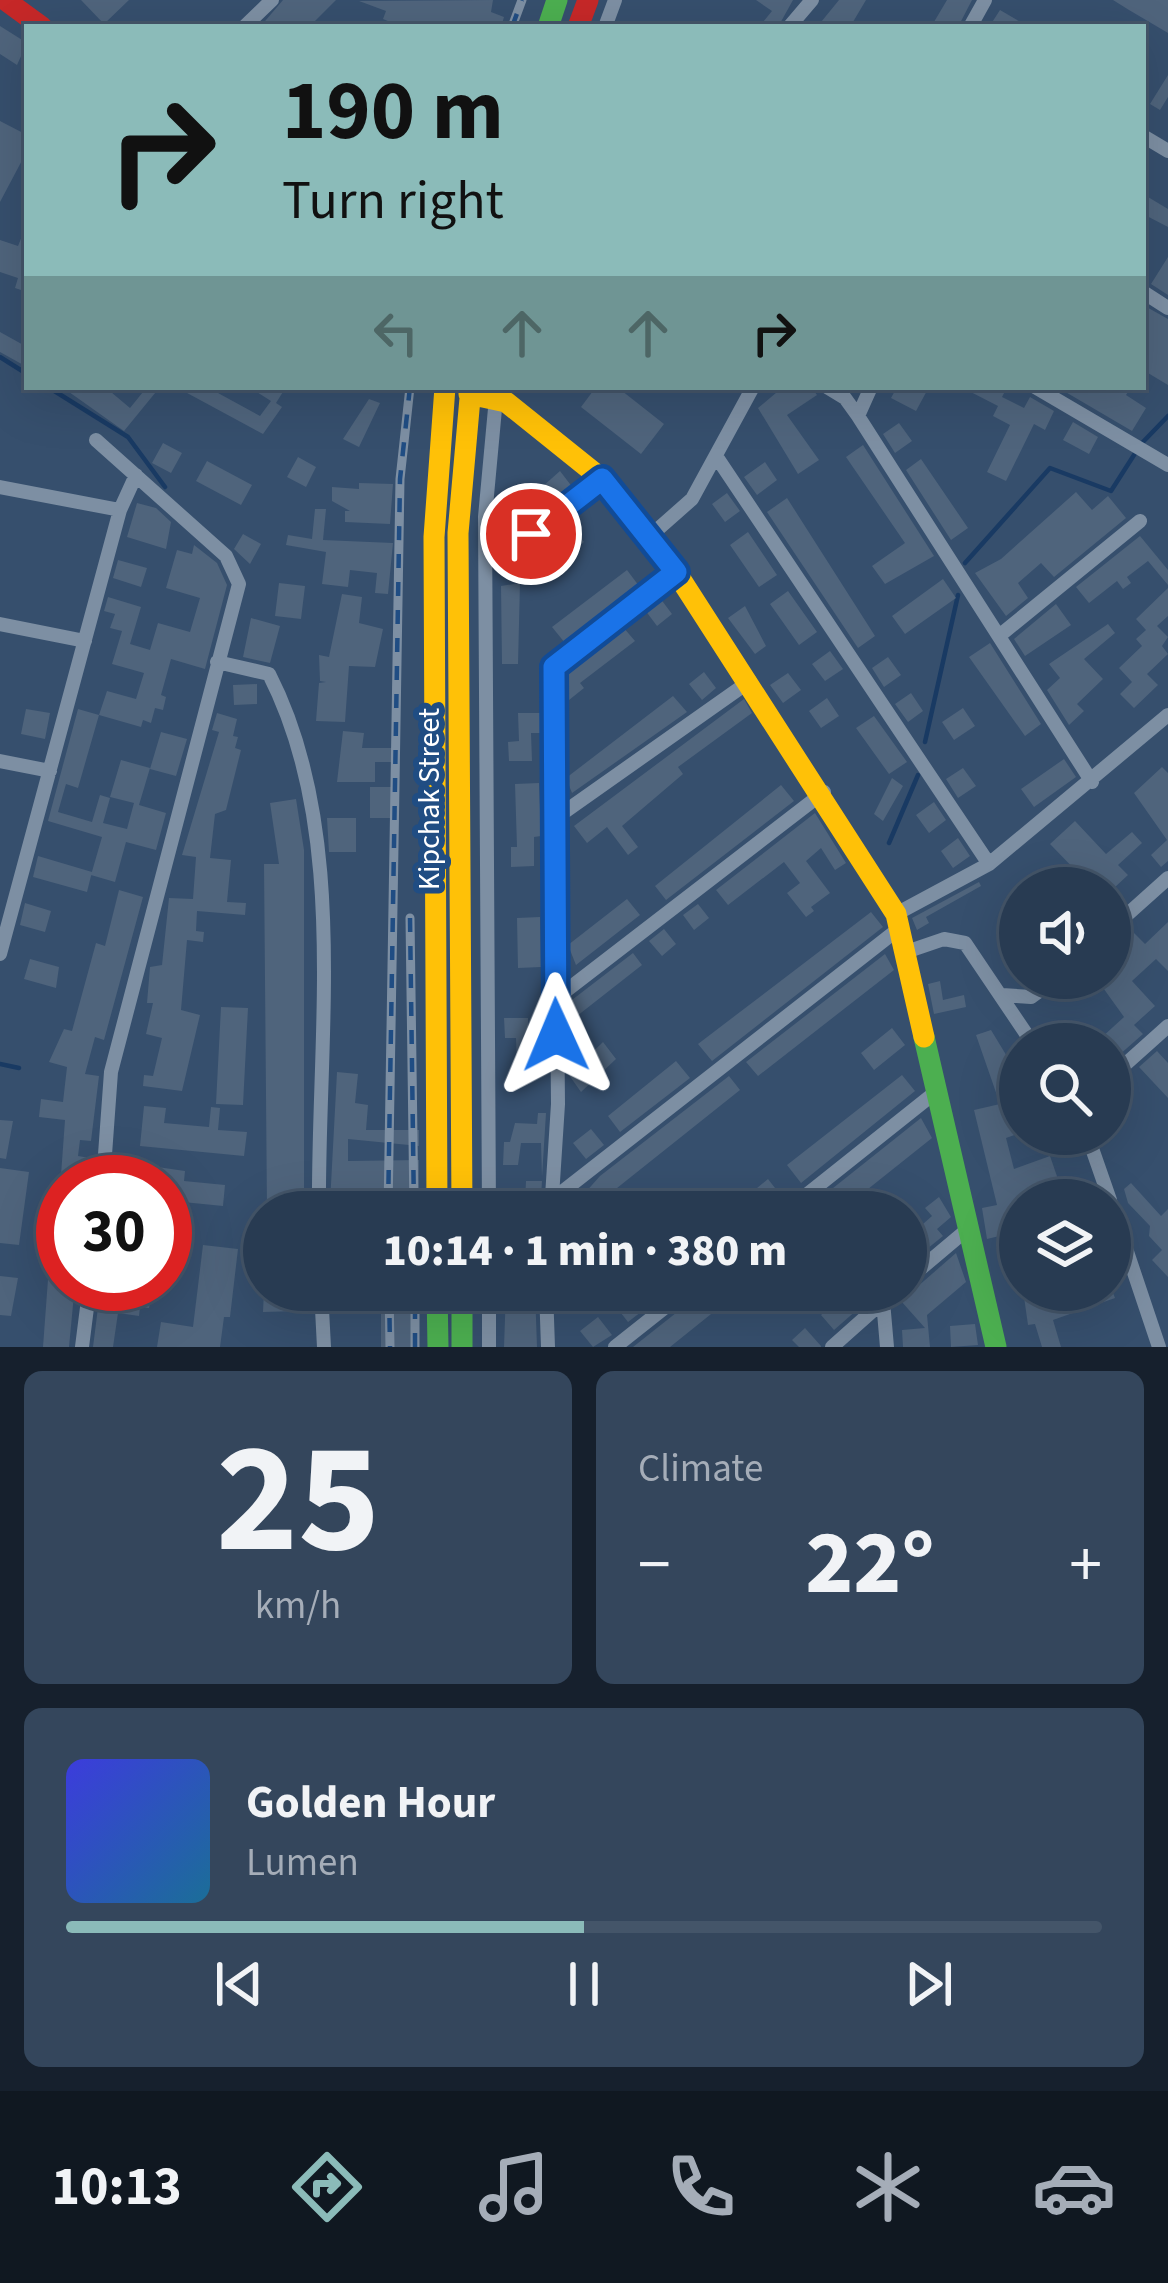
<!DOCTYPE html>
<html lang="en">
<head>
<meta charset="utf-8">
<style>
  :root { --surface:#283b52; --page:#34465c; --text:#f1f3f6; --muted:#a5adb8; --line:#445569; --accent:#8bbbb9 }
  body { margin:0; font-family:"Source Sans 3",sans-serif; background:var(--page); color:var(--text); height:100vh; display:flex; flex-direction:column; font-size:45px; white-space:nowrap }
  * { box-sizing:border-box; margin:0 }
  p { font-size:39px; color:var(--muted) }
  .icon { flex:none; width:66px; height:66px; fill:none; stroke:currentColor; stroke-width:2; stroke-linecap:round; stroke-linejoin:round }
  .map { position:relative; height:1347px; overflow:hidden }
  .drawer { display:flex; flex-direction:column; gap:24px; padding:24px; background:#16202d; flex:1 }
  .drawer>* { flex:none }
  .banner { position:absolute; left:24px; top:24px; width:1122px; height:366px; border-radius:0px; box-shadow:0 12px 48px #0002,0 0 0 3px var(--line); background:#8bbbb9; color:#111; overflow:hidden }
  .tools { position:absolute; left:999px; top:867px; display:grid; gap:24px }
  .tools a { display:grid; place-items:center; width:132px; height:132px; border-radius:50%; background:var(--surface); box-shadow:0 12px 48px #0002,0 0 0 3px var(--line); font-size:60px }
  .speed { position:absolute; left:36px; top:1155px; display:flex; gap:24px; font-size:60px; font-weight:700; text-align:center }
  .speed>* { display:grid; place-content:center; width:156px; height:156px; border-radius:50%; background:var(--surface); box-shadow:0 12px 48px #0002,0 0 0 3px var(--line); line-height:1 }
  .speed .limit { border:18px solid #d22; background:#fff; color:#111 }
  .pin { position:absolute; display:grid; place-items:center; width:102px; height:102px; color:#fff; margin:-51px; border:6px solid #fff; border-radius:50%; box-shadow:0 3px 12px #0007 }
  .me { position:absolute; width:132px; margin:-66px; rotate:359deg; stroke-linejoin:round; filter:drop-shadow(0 0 9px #0008) }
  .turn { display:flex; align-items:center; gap:42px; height:252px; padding:0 60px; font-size:54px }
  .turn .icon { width:156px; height:156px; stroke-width:2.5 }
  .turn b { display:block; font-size:84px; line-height:102px }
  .lanes { display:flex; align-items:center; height:114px; padding:0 60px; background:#0003; justify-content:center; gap:60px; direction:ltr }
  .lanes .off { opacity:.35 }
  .big { font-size:90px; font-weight:800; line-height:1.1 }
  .drawer .card { flex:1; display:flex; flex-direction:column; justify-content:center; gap:18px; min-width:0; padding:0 42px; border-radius:18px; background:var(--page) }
  .drawer .dial { align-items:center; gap:0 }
  .dial b { font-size:156px; line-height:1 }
  .song { display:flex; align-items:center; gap:36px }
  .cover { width:144px; height:144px; border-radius:18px; background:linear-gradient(135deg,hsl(240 70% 55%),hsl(200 70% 35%)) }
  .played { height:12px; border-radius:6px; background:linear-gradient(90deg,var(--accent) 50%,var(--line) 50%) }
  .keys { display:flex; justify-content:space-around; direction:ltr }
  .heat { display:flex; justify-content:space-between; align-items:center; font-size:66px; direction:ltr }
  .drawer .tiles { flex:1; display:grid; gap:24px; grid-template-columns:1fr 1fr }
  .card:last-child { grid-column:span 2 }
  .trip { position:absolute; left:243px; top:1191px; width:684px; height:120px; border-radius:60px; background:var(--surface); box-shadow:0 12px 48px #0002,0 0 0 3px var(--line); font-weight:800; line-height:120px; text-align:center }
  .menu { display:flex; height:192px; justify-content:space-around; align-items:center; background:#101821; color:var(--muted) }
  .menu .icon { width:84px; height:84px }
  .menu .current { color:var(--accent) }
  .menu b { font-size:54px; color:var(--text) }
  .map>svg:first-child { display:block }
</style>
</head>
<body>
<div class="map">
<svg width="1168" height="1347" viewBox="0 0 1168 1347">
  <rect width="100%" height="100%" fill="#364f6d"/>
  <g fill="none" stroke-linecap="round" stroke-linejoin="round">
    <path stroke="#193a63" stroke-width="4.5" d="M0 357 27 374
      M48 387 128 437 165 487
      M965 563 1050 468 1111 491 1141 444 1168 416
      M925 742 958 595
      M889 843 918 775
      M0 1064 19 1068"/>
  </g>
  <path fill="#4f647c" d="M81 0H129L104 24Z
    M283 0H336L309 27H260Z
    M493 0 491 12 504 17 501 27H402L383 19 386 11 359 1Z
    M756 0H793L778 27H759L772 11Z
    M839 0H866L850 27H817Z
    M947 0H972L958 27H931Z
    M1113 0H1168V33L1129 10Z
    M1000 10 1029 27H989Z
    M0 26 27 43 17 65 0 54Z
    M1168 75V97L1160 110 1150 104Z
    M0 121 27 135V151L0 202Z
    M1143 194 1168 209V227L1143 214Z
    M27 224V292L15 288 18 278 0 272V240L18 246Z
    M1168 257V295L1151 284Z
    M1143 305 1168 319V385L1143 370Z
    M0 332 27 347V367L0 352Z
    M62 387H105L130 408 147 387H160L124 431Z
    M176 387H207L260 416 271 401 249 387H286L276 403 282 407 263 434Z
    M596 387H617L664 424 641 454 581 407Z
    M783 387H811L817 395 787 415 819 460 798 474 758 408Z
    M897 387H929L916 411 891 398Z
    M961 387H1007L1002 397 1024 408 1030 397 1054 411 1045 430 1034 424 1006 481 987 472 1010 425 993 416 998 406Z
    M1057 387H1131L1126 395 1146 408 1132 431Z
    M369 399 380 403 359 447 343 439Z
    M1073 422 1098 437 1089 454 1063 440Z
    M899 423 912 441 895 453 883 434Z
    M163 443 182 453 171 473 152 463Z
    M863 445 934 556 885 584 872 566 905 543 846 457Z
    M298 457 316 467 306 487 287 477Z
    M921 459 968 528 951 540 906 470Z
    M207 461 252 485 241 505 196 481Z
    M765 462 777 480 757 495 744 477Z
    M560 471 573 488 525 524 516 510Z
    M359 483 393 484 390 524 345 522V511H350L332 501V487L359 489Z
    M1076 492 1092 510 1108 496 1126 518 1054 577 1041 563 1018 583 1028 598 1006 616 975 573 1001 559Z
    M727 493 740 511 725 522 712 504Z
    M787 498 875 636 858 648 767 512Z
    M137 503 156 508 171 522 166 549 127 537Z
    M315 509H326L323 540 393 543 388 594 375 593 377 573 350 570 348 587 322 584 326 552 286 545 288 535 312 539Z
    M571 526 584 542 569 554 556 538Z
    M748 532 777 575 759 587 730 545Z
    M243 534 261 544 250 564 234 549Z
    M1140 536 1168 570V585L1148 561 1127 577 1131 583 1123 589 1117 581 1089 603 1076 587Z
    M544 538 553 549 538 560 525 544Z
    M194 545 217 563 227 585 205 669 171 659 161 695 166 697 163 710 155 708 151 723 143 720 141 727 99 715 107 691 136 699 144 673 112 664 122 631 110 628 115 614 104 611 108 597 141 607 130 644 150 650 158 623 190 632 200 598 166 588 177 550 192 554Z
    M118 560 147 568 141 587 113 578Z
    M627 570 639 586 565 643 552 627Z
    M943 579 956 598 905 634 892 616Z
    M279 583 305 586 301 619 275 616Z
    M520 583 518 664H502L501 586Z
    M1168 588V616L1157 626 1168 637 1162 646 1168 654 1147 674 1158 685 1134 708 1120 694 1132 682 1119 668 1142 646 1136 639 1146 630 1136 619Z
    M788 591 817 632 799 645 770 604Z
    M342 594 362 597 359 623 383 629 375 667 349 666 345 722 316 721 319 683 326 682 320 681 319 655 329 657Z
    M660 598 672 614 657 626 645 610Z
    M1056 604 1071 625 1025 656 1014 639Z
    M745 606 766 646 755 654 728 618Z
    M251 618 280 626 270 663 243 657Z
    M1108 624 1115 633 1084 659 1103 679 1077 704 1084 711 1069 725 1047 690 1060 678 1049 664Z
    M623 627 635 641 580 683 584 688 569 700 565 677Z
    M990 643 1041 724 1025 736 969 657Z
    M830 651 843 669 825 681 812 664Z
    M888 657 901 675 884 687 872 668Z
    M704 672 716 688 702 700 689 684Z
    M788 673 801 690 783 703 770 685Z
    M257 684V704L234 705 233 685Z
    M911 693 923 711 908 722 895 704Z
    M673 696 687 712 572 793 566 778Z
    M827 698 839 716 821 728 809 711Z
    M744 699 752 713 678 767 683 774 622 826 638 847 628 855 607 827 587 843 574 826Z
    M963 708 975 726 954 740 942 722Z
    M26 709 50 713 45 739 21 734Z
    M78 709 99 715 78 788 66 784 58 812 92 822 100 795 110 798 103 823 127 829 134 803 110 797 121 760 150 768 139 805 166 813 156 850 126 842 115 882 91 875 102 837 48 821Z
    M217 713 237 719 233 736 238 737 235 748 241 750 226 810 215 814 210 858 231 860 227 902 246 903 245 915 197 911 196 931 204 932 203 942 187 940 181 1010 200 1015 182 1091 143 1086 144 1075 153 1076 162 1038 146 1034 153 1003H147L150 967 162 965 169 898 193 899 196 857 182 855 219 732 212 730Z
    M518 713H542V733H531L532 761H509L508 742 519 741Z
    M874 716 907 762 889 774 856 728Z
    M343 731 364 733 362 748H393V762H375V782H337Z
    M161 732 187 739 176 776 150 769Z
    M1064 759 1076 777 1034 807 1021 789Z
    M1162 767 1168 773V861L1161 867 1151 855 1167 840 1134 793Z
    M963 768 976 786 958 798 946 779Z
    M892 778 903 786 883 821 874 814Z
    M539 783 541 836 534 837V866L511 867V847H517L515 784Z
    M781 785 794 801 666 900 655 886Z
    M370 787H393V818H370Z
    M296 799 304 850V1210L267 1211 264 864H279L270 803Z
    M934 802 946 820 929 833 916 815Z
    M815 813 846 863 835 870 821 848 806 861 830 893 811 907 814 911 806 917 787 893 800 883 784 862 728 905 716 890Z
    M327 818H356V852H329Z
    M1075 821 1106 854 1132 832 1142 843 1118 865 1128 875 1114 888H1068L1081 876 1050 844Z
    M958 838 970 856 953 868 941 851Z
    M38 856 92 872 87 892 33 877Z
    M979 882 981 886 926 917 929 923 917 930 912 918Z
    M119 890 143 897 104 1040 95 1037 85 1074 99 1076 91 1141 80 1140 78 1156 90 1158 87 1179 61 1175 65 1120 39 1117 41 1099 63 1102 67 1067 49 1062 64 1029 72 1031 96 943 105 946Z
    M627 899 640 915 576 965 568 945Z
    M25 903 51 911 45 932 20 925Z
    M698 904 709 918 694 930 683 915Z
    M871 912 883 927 712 1061 698 1044Z
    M540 917 541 967 518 968 517 918Z
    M1168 922V971L1156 959 1132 981 1155 1006 1134 1025 1143 1034 1118 1056 1101 1038 1124 1017 1096 978H1110V941L1129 928 1145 944Z
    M664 929 676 944 662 956 649 941Z
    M633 953 642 965 577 1016 568 1003Z
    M885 954 894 970 758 1076 746 1062Z
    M30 959 59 967 56 988 24 979Z
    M940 981 943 1000 964 995 966 1007 934 1014 928 984Z
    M221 1007 248 1008 243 1105 216 1104Z
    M504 1018H528V1045L540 1044V1064L517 1065 516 1038H505Z
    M892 1028 905 1045 874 1070 861 1053Z
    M991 1030 1008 1058 1016 1055 1019 1066 1004 1071 1016 1102 1020 1101V1133L1006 1138 1014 1169 1050 1156 1060 1185 1075 1180 1082 1200H1020V1231L987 1239 982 1208 997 1205 974 1110 1000 1104 976 1035Z
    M603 1042 616 1059 581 1092 569 1075Z
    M1157 1051 1168 1063V1098L1139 1067Z
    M676 1061 690 1078 620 1132 608 1116Z
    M337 1072 358 1074 355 1103 368 1105 366 1130H419V1146L348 1139V1161L419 1160V1212L330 1203Z
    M902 1075 915 1091 801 1183 787 1165Z
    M729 1076 740 1090 602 1200 606 1205 596 1212H568L600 1176Z
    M144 1106 166 1108 164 1123 209 1127 211 1107 220 1108 218 1130 247 1132 244 1156 140 1146Z
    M538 1113H546L542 1177 541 1143H521L518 1165H503L504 1142H510L515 1123 537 1124Z
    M921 1118 932 1138 863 1193 839 1212H803Z
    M0 1120 13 1121 6 1159 0 1158Z
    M591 1129 604 1145 586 1159 573 1143Z
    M116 1161 185 1171 184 1181 225 1185 223 1206 183 1202 184 1195 165 1193V1182H114Z
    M0 1168 29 1172 19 1245 0 1243Z
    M768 1179 782 1197 764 1212H728Z
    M526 1181H542L540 1212H505V1201L525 1202Z
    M1131 1183 1161 1216 1168 1209V1277L1152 1260 1162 1250 1149 1236 1150 1226 1128 1203 1124 1189Z
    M939 1197 951 1217 937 1229 943 1236 906 1266V1239L932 1216 925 1208Z
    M53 1212 63 1213V1284H75L69 1347H43Z
    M203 1245 238 1249 230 1317H224L220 1347H157L161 1322 193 1327Z
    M956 1253 966 1282 927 1315 930 1347H903L902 1330 925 1328 901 1301Z
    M0 1276 18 1278 11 1316 0 1315Z
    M101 1284H153L149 1308 140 1307 139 1316 118 1313 113 1347H93Z
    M264 1290H299V1311L263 1312Z
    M381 1290H419L418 1347H381Z
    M506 1290H535L537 1347H504Z
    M632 1290 646 1308 628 1322 614 1304Z
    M705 1290H741L670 1347H633Z
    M848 1290 874 1295 834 1330 821 1315Z
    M1023 1290H1112L1115 1298 1053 1320 1061 1347H1042L1035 1324 1028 1325Z
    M598 1317 612 1335 593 1347 580 1331Z
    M975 1324 978 1345 951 1347 950 1326Z
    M805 1328 821 1346V1347H799L792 1340Z"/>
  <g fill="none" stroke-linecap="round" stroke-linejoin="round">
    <path stroke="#7d8fa3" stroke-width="14" d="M244 27 272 0
      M605 27 615 0
      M789 27 812 0
      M970 27 985 0
      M1143 136 1168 151
      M1143 292 1168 308
      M827 387 845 398 858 416 1092 782
      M1035 387 1168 465
      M858 416 871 387
      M96 440 226 556 239 584 111 1072 103 1182
      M716 456 989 864
      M0 487 120 510
      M531 534 602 479
      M649 537 692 499 753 387
      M0 624 85 641
      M999 636 1140 521
      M217 662 269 674C350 832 317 1039 319 1212
      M0 761 50 771
      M553 820 750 681
      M896 914 989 864 1168 715
      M1110 930 1168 878
      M906 952 944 939 965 943 1033 1044
      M0 954 120 510 136 475
      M1002 995 1031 997 1057 978
      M554 1000 824 792
      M1110 1078 1168 1026
      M1087 1134 1110 1200
      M553 1199 901 927
      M1110 1201 1159 1347
      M489 1212 485 517 497 387
      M551 1212 558 1104 554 666 676 572
      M785 1212 937 1091
      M906 1281 969 1228
      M321 1290 324 1347
      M489 1290V1347
      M546 1290 548 1347
      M883 1301 887 1347
      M82 1347 90 1284
      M615 1347 687 1290
      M832 1347 896 1290"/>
    <path stroke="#4caf50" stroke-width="21" d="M548 27 557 0
      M924 1037 996 1347
      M437 1290 438 1347
      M462 1290V1347"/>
    <path stroke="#ffc107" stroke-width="21" d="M469 394 506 402 602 479 676 572 896 914 924 1037
      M437 1212 434 537 445 387
      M462 1212 458 533 471 387"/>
    <path stroke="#c62828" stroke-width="21" d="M5 0 42 27
      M578 27 588 0"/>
    <defs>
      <path id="rail" d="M512 27 522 0
        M410 918 414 1212
        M388 1212 400 479 410 387
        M389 1290 390 1347
        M415 1347V1290"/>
    </defs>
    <use href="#rail" stroke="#7d8fa3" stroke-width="9"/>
    <use href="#rail" stroke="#204d83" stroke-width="4.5" stroke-dasharray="14" stroke-linecap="butt"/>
  </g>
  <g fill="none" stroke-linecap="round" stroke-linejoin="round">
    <defs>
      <path id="route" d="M531 534 602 479 676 572 554 667 556 1035"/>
    </defs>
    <use href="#route" stroke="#114b97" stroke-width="30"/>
    <use href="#route" stroke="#1a73e8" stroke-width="21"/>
  </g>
  <g text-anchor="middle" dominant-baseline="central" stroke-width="12" stroke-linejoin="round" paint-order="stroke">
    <g font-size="30" fill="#fff" stroke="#204d83">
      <text transform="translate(429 799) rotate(-90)">Kipchak Street</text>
    </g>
  </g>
</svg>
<div class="tools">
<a><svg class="icon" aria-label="sound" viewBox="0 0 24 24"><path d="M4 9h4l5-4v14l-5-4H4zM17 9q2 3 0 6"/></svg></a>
<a><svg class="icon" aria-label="search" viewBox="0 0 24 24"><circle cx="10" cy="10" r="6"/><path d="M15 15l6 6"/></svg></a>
<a><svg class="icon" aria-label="layers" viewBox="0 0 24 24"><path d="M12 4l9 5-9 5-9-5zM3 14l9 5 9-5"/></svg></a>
</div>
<div class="speed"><div class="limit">30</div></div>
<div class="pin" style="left:531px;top:534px;background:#d93025"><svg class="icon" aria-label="arrive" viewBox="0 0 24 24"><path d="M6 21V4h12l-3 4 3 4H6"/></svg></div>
<svg class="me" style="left:556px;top:1035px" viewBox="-20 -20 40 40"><path d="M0-17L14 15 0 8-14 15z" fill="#1a73e8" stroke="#fff" stroke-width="4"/></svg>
<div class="trip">10:14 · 1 min · 380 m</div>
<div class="banner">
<div class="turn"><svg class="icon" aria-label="right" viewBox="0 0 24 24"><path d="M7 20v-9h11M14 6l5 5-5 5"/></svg><div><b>190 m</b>Turn right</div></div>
<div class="lanes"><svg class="icon off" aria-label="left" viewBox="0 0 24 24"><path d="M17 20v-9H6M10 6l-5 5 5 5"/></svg><svg class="icon off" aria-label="ahead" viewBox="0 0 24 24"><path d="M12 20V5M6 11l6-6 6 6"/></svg><svg class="icon off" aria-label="ahead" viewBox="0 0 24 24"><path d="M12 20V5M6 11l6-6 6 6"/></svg><svg class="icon" aria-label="right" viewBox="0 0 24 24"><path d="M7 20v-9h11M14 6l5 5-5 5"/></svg></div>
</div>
</div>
<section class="drawer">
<div class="tiles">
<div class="card dial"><b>25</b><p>km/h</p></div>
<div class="card"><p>Climate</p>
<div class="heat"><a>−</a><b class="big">22°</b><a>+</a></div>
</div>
<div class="card">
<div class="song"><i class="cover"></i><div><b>Golden Hour</b><p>Lumen</p></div></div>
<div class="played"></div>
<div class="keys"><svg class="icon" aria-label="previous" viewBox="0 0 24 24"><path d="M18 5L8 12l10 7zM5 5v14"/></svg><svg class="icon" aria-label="pause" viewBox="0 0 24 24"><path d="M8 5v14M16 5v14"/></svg><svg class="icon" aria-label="next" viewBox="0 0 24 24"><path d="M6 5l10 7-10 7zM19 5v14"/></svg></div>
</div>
</div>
</section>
<nav class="menu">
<b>10:13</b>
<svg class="icon current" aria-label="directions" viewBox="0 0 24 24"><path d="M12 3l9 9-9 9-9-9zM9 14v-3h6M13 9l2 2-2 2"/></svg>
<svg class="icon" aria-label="music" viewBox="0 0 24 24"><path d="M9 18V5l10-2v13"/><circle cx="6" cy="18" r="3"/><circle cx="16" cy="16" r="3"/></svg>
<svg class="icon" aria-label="phone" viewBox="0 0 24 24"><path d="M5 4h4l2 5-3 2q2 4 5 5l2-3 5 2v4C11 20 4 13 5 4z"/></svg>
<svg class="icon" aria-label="climate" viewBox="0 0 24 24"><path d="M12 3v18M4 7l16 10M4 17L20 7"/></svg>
<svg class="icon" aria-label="car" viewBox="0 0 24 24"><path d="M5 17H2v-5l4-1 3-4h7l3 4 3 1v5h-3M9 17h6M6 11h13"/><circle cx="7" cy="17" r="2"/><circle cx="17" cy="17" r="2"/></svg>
</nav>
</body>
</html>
